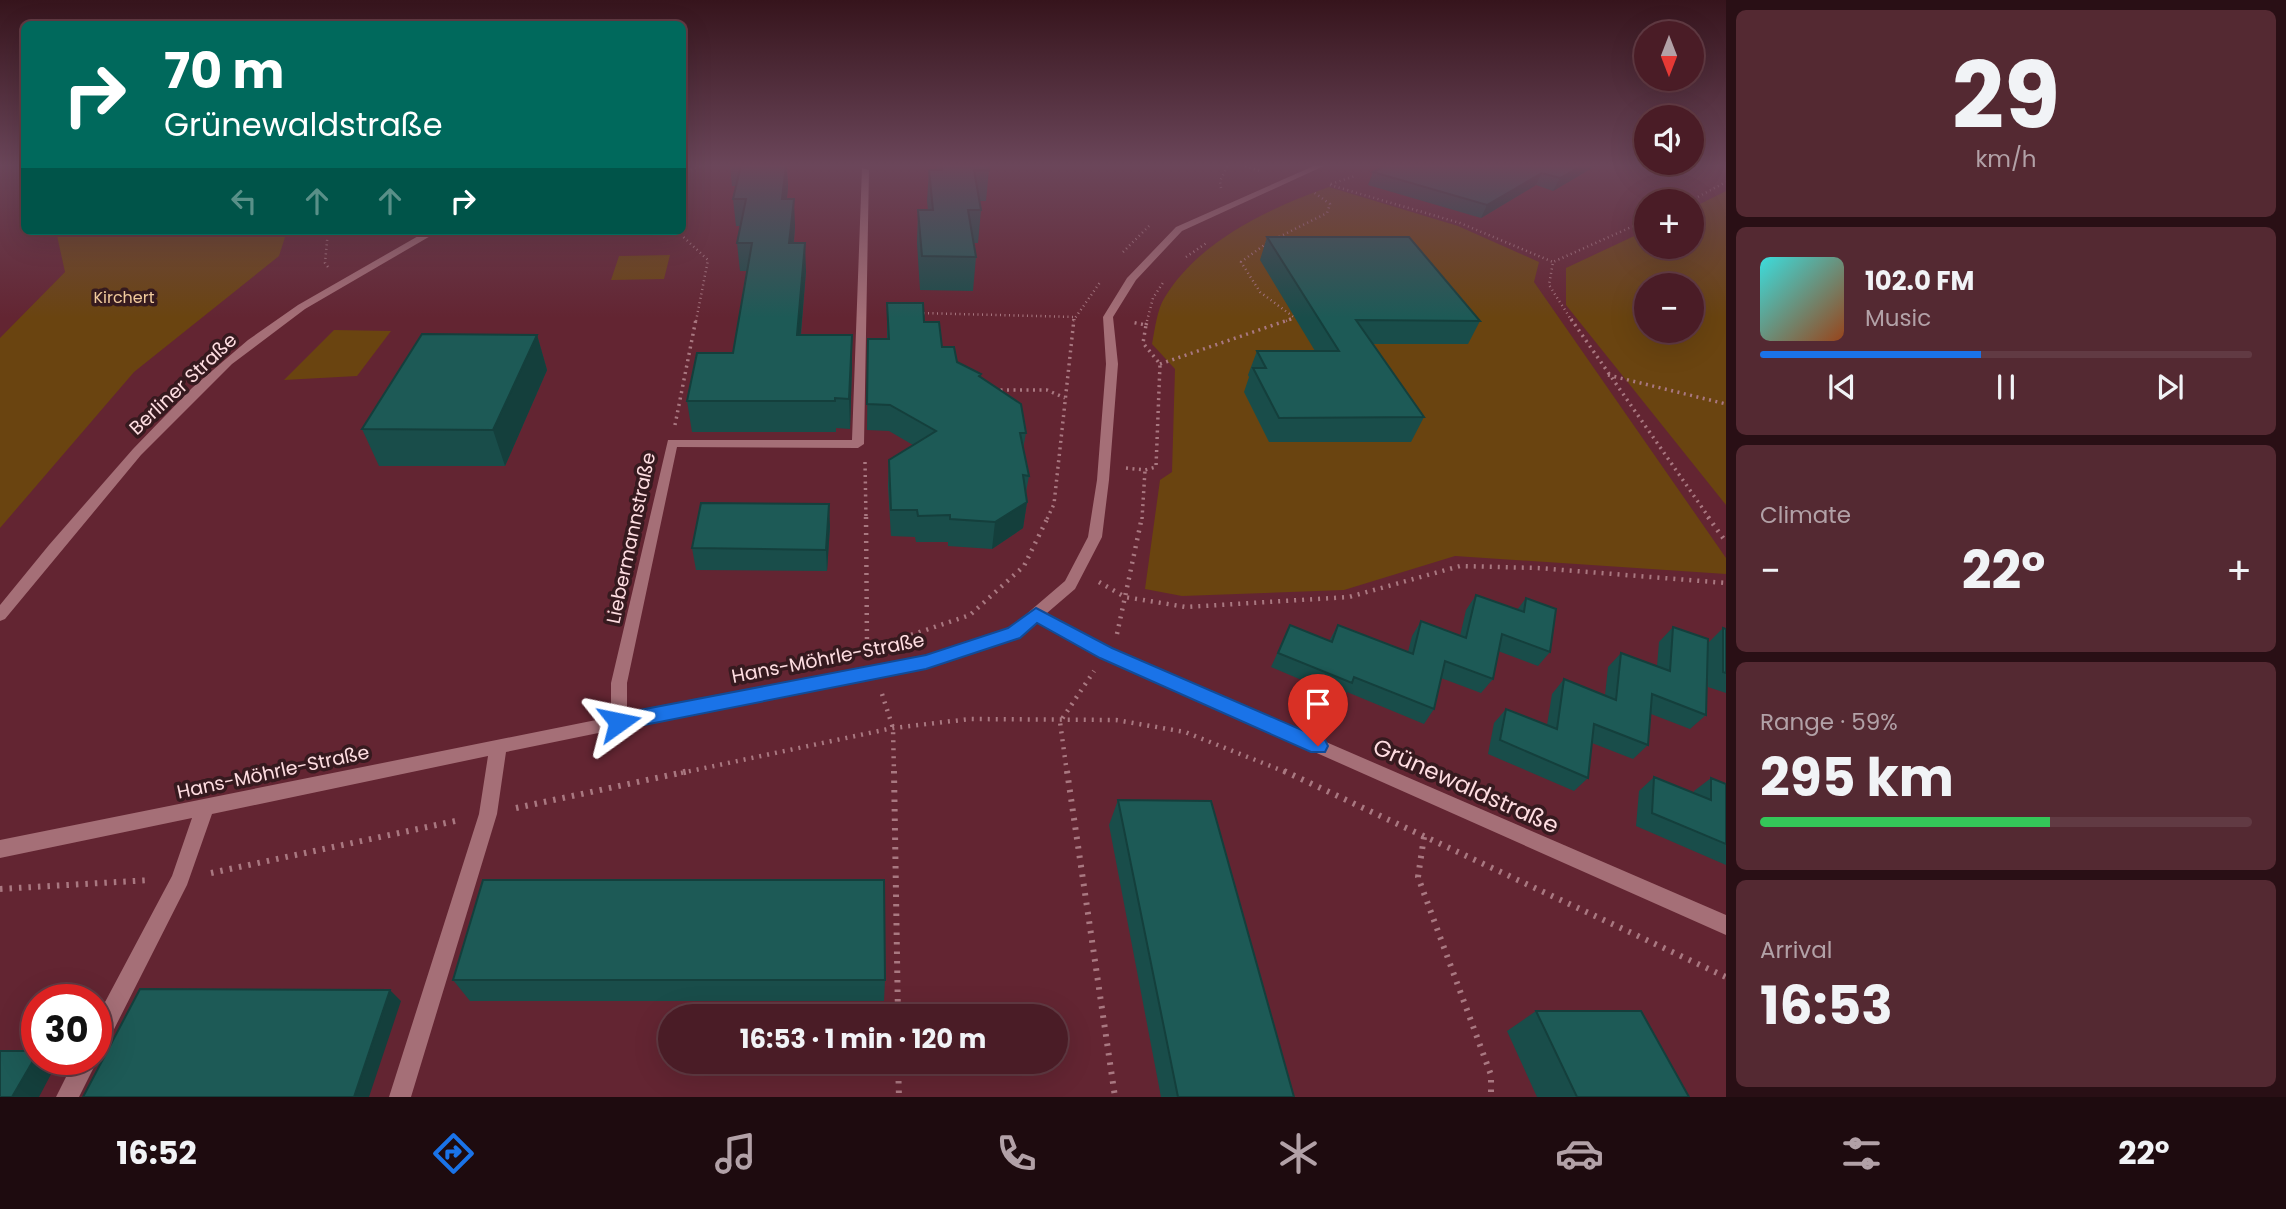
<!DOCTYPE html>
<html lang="en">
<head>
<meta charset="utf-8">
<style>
  :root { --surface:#4a1c26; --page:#542932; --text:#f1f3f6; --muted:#b2a1a7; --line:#613a43; --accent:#1a73e8 }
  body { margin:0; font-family:Poppins,sans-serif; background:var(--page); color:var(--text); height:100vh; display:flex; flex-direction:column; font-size:26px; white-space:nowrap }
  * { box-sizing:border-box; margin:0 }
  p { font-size:23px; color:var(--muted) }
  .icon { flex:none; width:38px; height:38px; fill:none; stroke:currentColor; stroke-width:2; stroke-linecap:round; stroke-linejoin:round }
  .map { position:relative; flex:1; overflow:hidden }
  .panel { display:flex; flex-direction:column; gap:10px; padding:10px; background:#290f15; width:560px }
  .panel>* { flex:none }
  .banner { position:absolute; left:21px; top:21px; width:665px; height:214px; border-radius:10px; box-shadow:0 7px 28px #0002,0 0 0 2px var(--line); background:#00695c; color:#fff; overflow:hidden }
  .needle { width:46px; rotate:180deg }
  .tools { position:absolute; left:1634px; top:21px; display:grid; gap:14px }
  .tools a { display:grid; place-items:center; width:70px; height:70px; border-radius:50%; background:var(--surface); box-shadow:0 7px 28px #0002,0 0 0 2px var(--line); font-size:35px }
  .speed { position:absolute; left:21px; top:984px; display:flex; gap:14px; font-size:35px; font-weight:700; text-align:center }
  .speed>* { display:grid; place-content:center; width:91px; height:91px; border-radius:50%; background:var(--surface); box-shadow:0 7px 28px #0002,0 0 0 2px var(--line); line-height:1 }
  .speed .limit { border:10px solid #d22; background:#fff; color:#111 }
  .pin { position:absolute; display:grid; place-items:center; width:60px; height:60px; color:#fff; margin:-72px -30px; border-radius:50% 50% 50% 0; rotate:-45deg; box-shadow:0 0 7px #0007 }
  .pin .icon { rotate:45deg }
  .me { position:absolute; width:77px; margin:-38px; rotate:78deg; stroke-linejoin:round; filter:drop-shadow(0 0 5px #0008) }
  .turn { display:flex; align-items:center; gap:24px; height:147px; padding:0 28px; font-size:32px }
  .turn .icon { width:91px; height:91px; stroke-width:2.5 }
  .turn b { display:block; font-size:49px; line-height:60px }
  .lanes { display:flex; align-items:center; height:66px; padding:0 28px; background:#0003; justify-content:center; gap:35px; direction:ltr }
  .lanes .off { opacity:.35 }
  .big { font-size:52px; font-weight:700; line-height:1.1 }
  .panel .card { flex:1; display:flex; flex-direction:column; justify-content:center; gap:10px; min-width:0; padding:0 24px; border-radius:10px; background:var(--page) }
  .panel .dial { align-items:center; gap:0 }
  .dial b { font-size:91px; line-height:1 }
  .song { display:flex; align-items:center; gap:21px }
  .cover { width:84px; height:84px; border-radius:10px; background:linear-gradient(135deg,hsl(180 70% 55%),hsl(20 70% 35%)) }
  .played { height:7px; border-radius:4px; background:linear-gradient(90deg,var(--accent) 45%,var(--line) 45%) }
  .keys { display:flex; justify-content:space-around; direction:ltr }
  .heat { display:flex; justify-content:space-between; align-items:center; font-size:38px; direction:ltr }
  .charge { height:10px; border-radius:5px; background:linear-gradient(90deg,#34c759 59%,var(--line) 0) }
  .trip { position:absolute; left:658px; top:1004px; width:410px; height:70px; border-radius:35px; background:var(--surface); box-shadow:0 7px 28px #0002,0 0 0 2px var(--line); font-weight:700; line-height:70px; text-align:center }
  .dock { display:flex; height:112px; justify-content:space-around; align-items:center; background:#1e0b0f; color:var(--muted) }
  .dock .icon { width:49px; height:49px }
  .dock .current { color:var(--accent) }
  .dock b { font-size:32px; color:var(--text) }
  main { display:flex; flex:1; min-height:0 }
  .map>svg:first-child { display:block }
</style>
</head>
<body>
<main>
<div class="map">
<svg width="1726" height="1097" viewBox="0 0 1726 1097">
  <rect width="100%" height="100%" fill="#632532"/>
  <path fill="#6a4410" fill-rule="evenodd" d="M1329 187 1458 226 1539 262 1534 282 1726 558V574L1455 556 1344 590 1182 596 1145 589 1160 480 1172 472 1175 369 1152 344C1155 329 1157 309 1165 297 1199 241 1269 208 1329 187Z
    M1726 191V505L1566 305V268L1647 230V247H1692V208ZM1692 285V331H1647V285Z
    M56 231H287L279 256 134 372 0 528V338L65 272Z
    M670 255 664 279 611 280 619 256Z
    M334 330 391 331 357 376 284 380Z"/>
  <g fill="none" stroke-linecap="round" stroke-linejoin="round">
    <path stroke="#a97881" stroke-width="2.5" stroke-dasharray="1 3.5" stroke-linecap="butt" d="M1241 165 1260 171
      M682 172 705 165
      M1331 184 1355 176
      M1330 185 1460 223 1553 262
      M1221 188 1220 181 1228 165
      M1690 201 1726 182
      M328 231 325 263 328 267
      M677 231 708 260 696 321
      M1275 239 1327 213 1330 204 1312 191
      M1267 243 1241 262 1260 292 1295 318
      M1123 252 1149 226
      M1186 257 1208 242
      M919 313 1076 317
      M1073 321 1101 281
      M1147 321 1153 298 1164 281
      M1286 321 1294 318
      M1572 321 1549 285 1553 262 1647 220"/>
    <path stroke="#a97881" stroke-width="3.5" stroke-dasharray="2 4.5" stroke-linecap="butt" d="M1571 319 1710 519
      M1146 325 1148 319
      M1160 364 1291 319
      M1608 375 1726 404
      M994 390H1047L1065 398
      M675 425 696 319
      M865 462 866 519
      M1126 468 1145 470 1156 467 1160 364 1143 343 1146 325 1131 322
      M1047 519 1054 504 1074 319
      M1142 519 1145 470"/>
    <path stroke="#a97881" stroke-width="4.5" stroke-dasharray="2 6" stroke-linecap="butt" d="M866 517 867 645
      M1708 517 1726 542
      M1099 582 1125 597 1142 517
      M1117 634 1125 597 1186 607 1349 597 1460 566 1538 568 1726 583
      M896 640 970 615 1024 566 1048 517
      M867 646 884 643
      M882 694 893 728 894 773
      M681 773 893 728 970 719 1116 720 1185 732 1288 773
      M1067 773 1060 722 1094 671"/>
    <path stroke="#a97881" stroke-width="6" stroke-dasharray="2.5 7" stroke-linecap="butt" d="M894 771 898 1017
      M1067 771 1115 1097
      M1284 771 1726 977
      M516 808 689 771
      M1424 837 1418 877 1491 1075V1097
      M211 873 460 820
      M0 889 151 880
      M898 1062 899 1097"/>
    <path fill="#a56f77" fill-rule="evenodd" d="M1316 165H1326L1182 231 1136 280 1113 317 1118 364 1109 480 1102 537 1075 589 1047 613 1111 649 1726 915V935L1101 657 1037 622 1019 637 926 668 745 703 506 752 497 814 411 1097H389L479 814 488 756 212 814 187 885 104 1049 96 1052V1019L172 876 192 818 0 858V840L611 717V683L668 440H852L862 168 869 170 864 444 858 448 677 447 627 683V713L926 656 1009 629 1065 581 1088 537 1097 480 1106 364 1103 317 1127 278 1176 227Z
      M427 231H439L305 309 232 364 141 455 5 619 0 621V605L49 545 133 449 192 388 248 340 298 305Z
      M96 1055 98 1059 79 1097H56L75 1059H96Z"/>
  </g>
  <path fill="#194d4a" d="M730 165H787L788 186 787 199 795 226 794 243 806 271 801 335 852 364 850 429 836 428V432H692L687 401 733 353 747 271H740L737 243 740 226H736L733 199 736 186H732Z
    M936 165H988L989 170 986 201H979L981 210 978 243H974L976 257 973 291 920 290 917 243 918 210H928L927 201 929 170H937Z
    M1387 165H1597L1553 191 1536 185 1481 218 1368 185 1373 172Z
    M1267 237 1480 321 1468 344H1372L1424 417 1411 442H1269L1244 392 1249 377 1248 375 1257 351H1315L1260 260Z
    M887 303 924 322 942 347 957 362 981 374V378L1026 433 1023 449 1029 476 1026 492 1027 502 1023 528 992 549 948 546V542H916L915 537 891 536 888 486 889 460 913 445 889 431 867 430 868 339H887Z
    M537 335 547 370 505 466H379L362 429Z
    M830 526 827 571 696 570 692 548Z
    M1476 595 1517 610 1526 598 1550 652 1538 666 1498 651 1493 679 1481 693 1441 678 1434 709 1424 724 1347 692 1344 698 1271 667 1290 625 1329 641 1338 625 1408 652 1412 636 1421 621 1460 636 1466 610Z
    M1673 627 1706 715 1690 729 1651 714 1648 745 1633 759 1592 743 1588 778 1574 791 1488 754 1494 723 1506 709 1547 725 1552 694 1564 679 1605 695 1608 667 1621 653 1657 666 1659 642Z
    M1723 628 1726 629V693L1708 687V643Z
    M1654 777 1694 793V791L1711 778 1726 784V865L1636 826 1639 791Z
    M1118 800 1294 1097H1161L1109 825Z
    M453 980H885L884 1001H470Z
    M1536 1011 1689 1097H1537L1507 1031Z"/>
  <path fill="#143f3c" d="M786 165 788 186 784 226 782 199Z
    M1583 165H1597L1553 191 1560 178Z
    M1542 173 1536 185 1481 218 1487 205Z
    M794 199 795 226 791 271 789 243Z
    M805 243 806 271 798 364 797 335Z
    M537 335 547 370 505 466 493 430Z
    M852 335V364L850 429 849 399Z
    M1027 502 1023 528 992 549 995 522Z
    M829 504 830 526 827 571 826 550Z
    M390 990 401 1001 369 1097H354Z
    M37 1054V1059H53L58 1061 39 1097H12Z"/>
  <path fill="#1d5a56" stroke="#143f3c" stroke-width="2" d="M741 165H786L782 199H794L789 243H805L797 335H852L849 399 835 398V401H687L697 353H733L752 243H737L746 199H733Z
    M942 165H988L989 170H974L981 210H968L976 257 922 256 918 210H933L929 170H942Z
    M1387 165H1583L1560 178 1542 173 1487 205 1373 172Z
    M1267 237H1409L1480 321 1356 320 1424 417 1279 418 1253 368H1266L1257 351H1339Z
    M887 303H923L924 322H939L942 347H954L957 362 981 374 979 376 1021 404 1026 433H1020L1029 476 1023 475 1027 502 995 522 950 519V515L918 516 917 510H891L889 460 936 431 890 405 867 404 868 339H889Z
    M422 334 537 335 493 430 362 429Z
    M701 503 829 504 826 550 692 548Z
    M1476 595 1524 612 1526 598 1556 609 1550 652 1502 634 1493 679 1445 661 1434 709 1354 677 1352 683 1278 653 1290 625 1332 642 1338 625 1413 654 1421 621 1466 638Z
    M1673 627 1708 639 1706 715 1652 694 1648 745 1594 724 1588 778 1500 740 1506 709 1557 729 1564 679 1616 700 1621 653 1670 671Z
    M1723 628 1726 629V673L1723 672Z
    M1654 777 1711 800V778L1726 784V844L1652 813Z
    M1118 800 1211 801 1294 1097H1178Z
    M483 880H884L885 980H453Z
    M140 989 390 990 354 1097H83Z
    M1536 1011H1641L1689 1097H1577Z
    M0 1051H37V1054L12 1097H0Z"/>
  <linearGradient id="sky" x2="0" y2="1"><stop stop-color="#36141c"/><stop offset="0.52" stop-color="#6b465a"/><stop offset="1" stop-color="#6b465a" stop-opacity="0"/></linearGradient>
  <rect width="1726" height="318" fill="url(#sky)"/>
  <path fill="#1a73e8" stroke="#114b97" stroke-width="2" d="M1036 608 1112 648 1325 740 1328 746 1325 752H1311L1100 658 1037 623 1020 638 926 669 619 730 612 728 610 722 612 717 619 714 926 655 1008 628Z"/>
  <g text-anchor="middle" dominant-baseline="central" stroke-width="7" stroke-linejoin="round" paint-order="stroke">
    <g font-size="16" fill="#f1ca9d" stroke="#361a1f">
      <text x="124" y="297">Kirchert</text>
    </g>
    <g font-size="19" fill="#fedde1" stroke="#361a1f">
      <text transform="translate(183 384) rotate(-43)">Berliner Straße</text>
      <text transform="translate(631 538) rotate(-78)">Liebermannstraße</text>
      <text transform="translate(828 658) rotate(-11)">Hans-Möhrle-Straße</text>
      <text transform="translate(273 772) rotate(-12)">Hans-Möhrle-Straße</text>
    </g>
    <g font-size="23" fill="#fedde1" stroke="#361a1f">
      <text transform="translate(1466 786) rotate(24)">Grünewaldstraße</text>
    </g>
  </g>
</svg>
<div class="tools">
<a><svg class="needle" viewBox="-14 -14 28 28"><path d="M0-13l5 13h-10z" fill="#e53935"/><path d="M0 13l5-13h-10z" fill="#b2a1a7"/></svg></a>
<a><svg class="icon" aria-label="sound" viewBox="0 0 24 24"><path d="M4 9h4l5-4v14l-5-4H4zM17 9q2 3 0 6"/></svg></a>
<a>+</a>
<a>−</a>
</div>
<div class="speed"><div class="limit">30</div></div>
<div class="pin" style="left:1318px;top:746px;background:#d93025"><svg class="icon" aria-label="arrive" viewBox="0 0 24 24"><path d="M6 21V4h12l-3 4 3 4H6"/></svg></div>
<svg class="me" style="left:619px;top:722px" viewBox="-20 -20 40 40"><path d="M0-17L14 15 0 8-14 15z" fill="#1a73e8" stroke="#fff" stroke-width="4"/></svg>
<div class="trip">16:53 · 1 min · 120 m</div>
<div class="banner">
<div class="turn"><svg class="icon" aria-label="right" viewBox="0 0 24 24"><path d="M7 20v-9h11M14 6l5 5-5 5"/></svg><div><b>70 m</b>Grünewaldstraße</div></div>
<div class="lanes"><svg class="icon off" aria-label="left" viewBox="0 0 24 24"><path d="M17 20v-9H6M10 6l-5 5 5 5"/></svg><svg class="icon off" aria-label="ahead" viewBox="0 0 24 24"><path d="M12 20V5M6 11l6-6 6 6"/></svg><svg class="icon off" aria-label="ahead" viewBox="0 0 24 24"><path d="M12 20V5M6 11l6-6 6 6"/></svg><svg class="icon" aria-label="right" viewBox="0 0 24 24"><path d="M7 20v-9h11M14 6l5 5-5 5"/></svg></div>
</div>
</div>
<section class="panel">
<div class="card dial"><b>29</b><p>km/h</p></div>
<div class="card">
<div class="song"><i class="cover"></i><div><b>102.0 FM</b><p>Music</p></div></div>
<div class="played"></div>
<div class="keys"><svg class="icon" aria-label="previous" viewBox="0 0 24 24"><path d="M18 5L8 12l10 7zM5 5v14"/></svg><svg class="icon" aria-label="pause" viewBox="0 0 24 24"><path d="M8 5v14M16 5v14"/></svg><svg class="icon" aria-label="next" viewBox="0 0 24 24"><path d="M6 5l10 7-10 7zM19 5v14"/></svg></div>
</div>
<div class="card"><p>Climate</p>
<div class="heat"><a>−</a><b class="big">22°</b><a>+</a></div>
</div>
<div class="card"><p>Range · 59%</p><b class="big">295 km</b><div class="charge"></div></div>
<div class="card"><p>Arrival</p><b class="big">16:53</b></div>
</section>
</main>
<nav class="dock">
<b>16:52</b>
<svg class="icon current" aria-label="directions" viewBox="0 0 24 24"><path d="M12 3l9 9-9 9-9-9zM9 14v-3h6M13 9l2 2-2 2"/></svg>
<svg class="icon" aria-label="music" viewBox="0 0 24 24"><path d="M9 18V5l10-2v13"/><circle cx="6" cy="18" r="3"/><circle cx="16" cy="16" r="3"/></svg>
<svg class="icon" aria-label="phone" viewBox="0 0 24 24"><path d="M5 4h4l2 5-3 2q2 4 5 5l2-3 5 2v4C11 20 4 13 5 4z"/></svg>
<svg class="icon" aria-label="climate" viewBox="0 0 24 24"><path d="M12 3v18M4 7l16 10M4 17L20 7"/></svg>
<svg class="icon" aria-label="car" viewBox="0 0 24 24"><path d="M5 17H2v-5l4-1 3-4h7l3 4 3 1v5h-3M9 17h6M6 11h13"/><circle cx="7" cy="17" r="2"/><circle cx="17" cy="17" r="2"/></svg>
<svg class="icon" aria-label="filters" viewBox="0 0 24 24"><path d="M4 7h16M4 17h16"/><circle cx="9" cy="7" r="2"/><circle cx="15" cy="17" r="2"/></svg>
<b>22°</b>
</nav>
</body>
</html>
